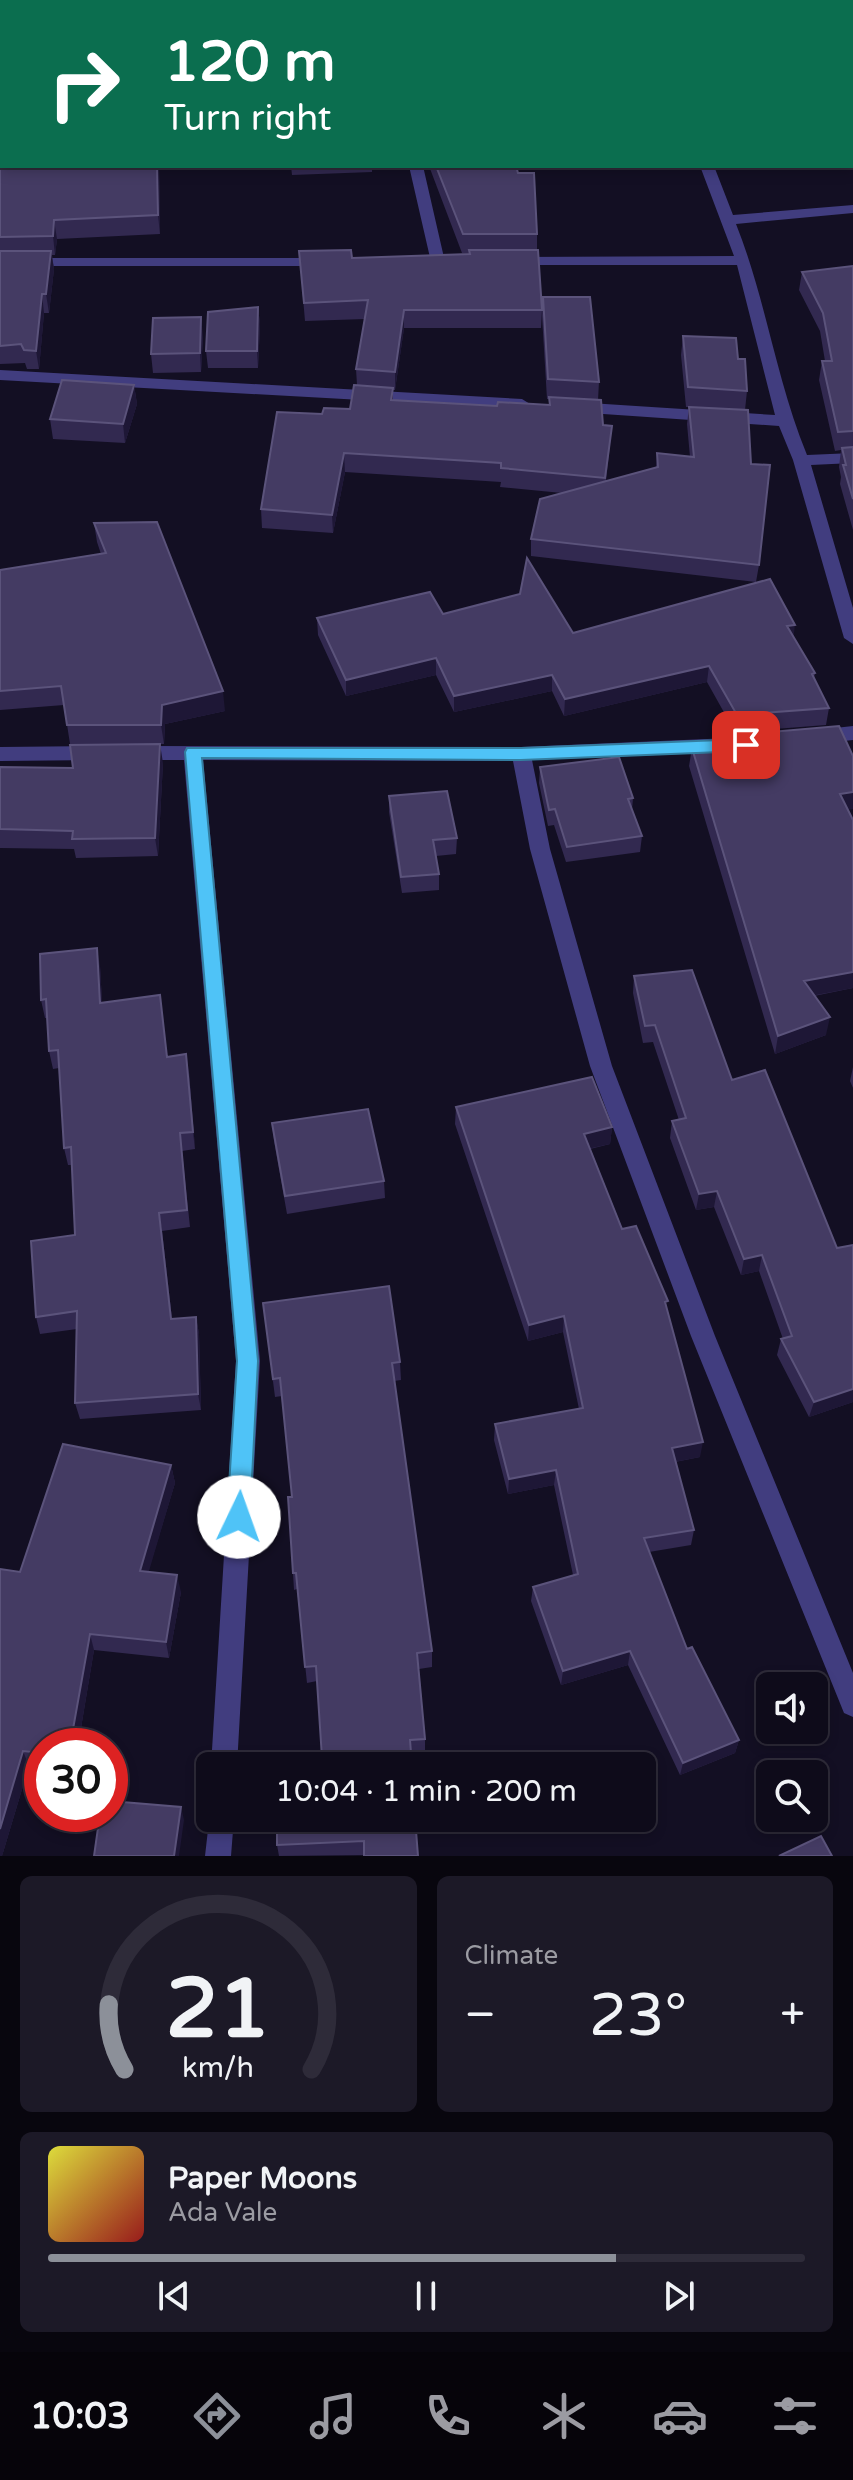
<!DOCTYPE html>
<html lang="en">
<head>
<meta charset="utf-8">
<style>
  :root { --surface:#0e0b1a; --page:#1c1927; --text:#f1f3f6; --muted:#9b9ba2; --line:#2e2b39; --accent:#8c9099 }
  body { margin:0; font-family:"Varela Round",sans-serif; background:var(--page); color:var(--text); height:100vh; display:flex; flex-direction:column; font-size:30px; white-space:nowrap }
  * { box-sizing:border-box; margin:0 }
  p { font-size:26px; color:var(--muted) }
  .icon { flex:none; width:44px; height:44px; fill:none; stroke:currentColor; stroke-width:2; stroke-linecap:round; stroke-linejoin:round }
  .map { position:relative; height:1856px; overflow:hidden }
  .side { display:flex; flex-direction:column; gap:20px; padding:20px; background:#08060e; flex:1 }
  .side>* { flex:none }
  .guide { position:absolute; left:0px; top:0px; width:854px; height:168px; box-shadow:0 4px 12px #0003,0 0 0 2px var(--line); background:#0b6e4f; color:#fff; overflow:hidden }
  .tools { position:absolute; left:756px; top:1672px; display:grid; gap:16px }
  .tools a { display:grid; place-items:center; width:72px; height:72px; border-radius:12px; background:var(--surface); box-shadow:0 4px 12px #0003,0 0 0 2px var(--line); font-size:40px }
  .speed { position:absolute; left:24px; top:1728px; display:flex; gap:16px; font-size:40px; font-weight:700; text-align:center }
  .speed>* { display:grid; place-content:center; width:104px; height:104px; border-radius:50%; background:var(--surface); box-shadow:0 4px 12px #0003,0 0 0 2px var(--line); line-height:1 }
  .speed .limit { border:12px solid #d22; background:#fff; color:#111 }
  .pin { position:absolute; display:grid; place-items:center; width:68px; height:68px; color:#fff; margin:-34px; border-radius:16px; box-shadow:0 4px 12px #0006 }
  .me { position:absolute; width:88px; margin:-44px; rotate:3deg; stroke-linejoin:round; filter:drop-shadow(0 0 6px #0008) }
  .turn { display:flex; align-items:center; gap:28px; height:168px; padding:0 32px; font-size:36px }
  .turn .icon { width:104px; height:104px; stroke-width:2.5 }
  .turn b { display:block; font-size:56px; line-height:68px }
  .big { font-size:60px; font-weight:600; line-height:1.1 }
  .side .tile { flex:1; display:flex; flex-direction:column; justify-content:center; gap:12px; min-width:0; padding:0 28px; border-radius:12px; background:var(--page) }
  .side .dial { align-items:center; gap:0 }
  .dial svg { height:208px; overflow:visible; fill:none; stroke:var(--line); stroke-width:7; stroke-linecap:round; text-anchor:middle }
  .dial text { fill:var(--text); stroke:none }
  .song { display:flex; align-items:center; gap:24px }
  .cover { width:96px; height:96px; border-radius:12px; background:linear-gradient(135deg,hsl(60 70% 55%),hsl(0 70% 35%)) }
  .played { height:8px; border-radius:4px; background:linear-gradient(90deg,var(--accent) 75%,var(--line) 75%) }
  .keys { display:flex; justify-content:space-around; direction:ltr }
  .heat { display:flex; justify-content:space-between; align-items:center; font-size:44px; direction:ltr }
  .side .tiles { flex:1; display:grid; gap:20px; grid-template-columns:1fr 1fr }
  .tile:last-child { grid-column:span 2 }
  .trip { position:absolute; left:196px; top:1752px; width:460px; height:80px; border-radius:12px; background:var(--surface); box-shadow:0 4px 12px #0003,0 0 0 2px var(--line); font-weight:600; line-height:80px; text-align:center }
  .tabs { display:flex; height:128px; justify-content:space-around; align-items:center; background:#06040a; color:var(--muted) }
  .tabs .icon { width:56px; height:56px }
  .tabs .current { color:var(--accent) }
  .tabs b { font-size:36px; color:var(--text) }
  .map>svg:first-child { display:block }
</style>
</head>
<body>
<div class="map">
<svg width="853" height="1856" viewBox="0 0 853 1856">
  <rect width="100%" height="100%" fill="#130f23"/>
  <g fill="none" stroke-linecap="round" stroke-linejoin="round">
    <path fill="#413d7f" fill-rule="evenodd" d="M13 0H27V2H13Z
      M139 0H153L154 2H140Z
      M371 0H385L386 2H372Z
      M643 0H657V2H643Z
      M409 166H423L445 262 443 265 438 266 431 262Z
      M700 166H714L733 215 853 205V213L736 224C766 299 776 380 807 455L853 453V463L811 465 853 608V644L844 638 793 460 779 426 574 412 566 407 574 402 775 415 737 265H515L508 261 515 257 734 256Z
      M0 258H327L334 262 327 266H0Z
      M0 370 522 399 530 404 522 409 0 380Z
      M853 726V740L817 744 808 737 817 730Z
      M730 738 739 745 730 752 532 760 550 849 612 1066 715 1336 853 1673V1717L844 1713 691 1336 590 1066 530 849 513 761 203 760 260 1361 237 1766H211L236 1361 184 760H134L125 753 134 746 521 747Z
      M98 746 107 753 98 760 0 761V747Z
      M210 1812V1818H234L231 1856H205Z"/>
  </g>
  <path fill="#322950" d="M690 0H853V140L852 2H689Z
    M0 150 2 166H159L160 234 57 239 55 255H52L54 269 49 313H44L39 369H27L25 363 0 364Z
    M291 166H372V172L292 175Z
    M429 166H516L537 234V250L542 310 541 328H404L395 390H393V400L497 406 549 405V399H547L542 316 543 297 599 382 598 400 603 425 610 445 606 481 656 468 657 453 690 457 687 424 689 407H686L681 355 683 336 738 359 747 391 745 410 759 565 756 582 531 556V539L562 493 500 487 501 482 345 472 333 533 262 528 261 509 322 414 350 409 357 385 356 369 365 319 305 321 299 251 352 258 469 254 462 253Z
    M853 266V530L840 484 841 477 839 467 841 450 835 451 819 380 822 361H825L820 331 799 290 802 272Z
    M258 307 260 324 258 368H208L206 351Z
    M203 336 201 372 153 373 151 354Z
    M134 385 137 404 125 443 53 439 50 419Z
    M94 523 225 711 165 724 164 744H70L64 705 0 710V570L101 554 97 542Z
    M443 614 573 633 793 637 815 673 814 678 829 708 826 725 735 732 707 682 564 716 552 691 454 712 436 675 346 696 318 635 317 618Z
    M749 734 848 810 853 820V988L814 996 826 1035 775 1054 689 766 692 748 747 742Z
    M163 763 158 856 76 858 74 849 0 848V767L73 768Z
    M540 767 633 798 632 810 642 836 640 852 566 862 554 825 548 826 539 783Z
    M389 796 457 838 456 854 436 856 439 874V890L402 893 389 812Z
    M100 966 102 1002 168 1057 189 1072 195 1149 182 1151 190 1227 162 1231 172 1319 196 1317 199 1334 201 1410 80 1419 75 1403 77 1329 40 1334 36 1317 75 1235 72 1165H68L64 1148 59 1068 53 1069 49 1051 47 1018H45L41 1000Z
    M634 976 732 1080 853 1402 809 1417 777 1355 781 1339H783L759 1271 741 1275 714 1207 696 1210 670 1138 672 1121 679 1120 653 1042 643 1043 633 993Z
    M853 1067V1088L850 1081Z
    M456 1107 612 1127 610 1144 590 1149 622 1229 667 1310 700 1457 675 1462 694 1530 691 1545 649 1552 687 1649 739 1740 735 1753 680 1775 628 1665 561 1685 531 1601 533 1587 573 1575 554 1485 508 1494 494 1440 495 1424 579 1409 563 1332 528 1341 455 1124Z
    M272 1123 384 1181 385 1198 287 1214 274 1141Z
    M263 1303 400 1362 401 1380 394 1381 432 1651V1667L419 1669 425 1739V1754L322 1758 317 1681 307 1683 297 1589 294 1590 293 1573 292 1497 282 1396 275 1397Z
    M171 1465 175 1483 148 1572 181 1592 169 1658 94 1650 78 1746H42V1767L29 1766 2 1856 20 1572Z
    M415 1818 364 1855 279 1856 277 1845Z"/>
  <path fill="#1e1736" d="M157 166H159L160 234 158 215Z
    M54 220 57 239 55 255 53 236Z
    M51 251 54 269 49 313 46 294Z
    M42 294 44 313 39 369 36 351Z
    M258 307 260 324 258 368 257 351Z
    M404 310V328L395 390V372Z
    M201 317 203 336 201 372 200 353Z
    M134 385 137 404 125 443 123 424Z
    M344 453 345 472 333 533 332 515Z
    M795 625 793 641 787 626Z
    M436 658V675L346 696V680Z
    M709 666 707 682 564 716 565 699Z
    M552 675V691L454 712V696Z
    M223 691 225 711 165 724 164 744 161 725 162 705Z
    M160 744 163 763 158 856 155 838Z
    M853 792V809L836 812 840 794Z
    M97 948 100 966 103 1021 100 1003Z
    M853 972V988L800 998 804 981Z
    M830 1017 826 1035 775 1054 778 1036Z
    M186 1054 189 1072 195 1149 193 1132Z
    M612 1127 610 1144 583 1150 584 1134Z
    M717 1191 714 1207 696 1210 699 1194Z
    M159 1213 162 1231 174 1336 171 1319Z
    M762 1255 759 1271 741 1275 744 1259Z
    M564 1316 563 1332 528 1341 529 1325Z
    M196 1317 199 1334 201 1410 198 1394Z
    M853 1389V1402L809 1417 814 1402Z
    M703 1442 700 1457 669 1463 672 1448Z
    M171 1465 175 1483 144 1588 140 1571Z
    M556 1470 554 1485 508 1494 509 1479Z
    M177 1575 181 1592 169 1658 166 1642Z
    M90 1634 94 1650 78 1746H70Z
    M630 1651 628 1665 561 1685 563 1671Z
    M739 1740 735 1753 680 1775 683 1763Z
    M23 1751 29 1766 2 1856H0V1829Z
    M181 1807 184 1820 179 1856H174Z"/>
  <path fill="#443b63" stroke="#5b537b" stroke-width="2" d="M29 0H90V2H29Z
    M406 0H604V2H407Z
    M694 0H853V44L852 45V2H695Z
    M852 49 853 55V117L852 116Z
    M2 149V166H157L158 215 54 220 53 236 0 237V150Z
    M436 166H516L518 173H534L537 234H463Z
    M351 250 352 258 470 254 469 250H538L542 310H404L395 372 356 369 368 300 304 303 299 251Z
    M0 251H51L46 294H42L36 351 24 350 21 344 0 346Z
    M853 266V431L838 432 822 361H832L823 313 802 272Z
    M543 297H590L599 382 548 379Z
    M258 307 257 351H206L208 312Z
    M201 317 200 353 151 354 153 318Z
    M683 336 736 338 738 359H745L747 391 688 387Z
    M62 380 134 385 123 424 50 419Z
    M354 385 393 388 391 400 497 406 498 402 550 405 549 397 601 400 603 425 612 426 605 478 501 468V463L344 453 332 515 261 509 277 412 322 414 324 408 350 409Z
    M689 407 748 410 751 464 770 465 759 565 531 539 540 499 658 467 657 453 694 457Z
    M853 447V499L843 465H846L842 448Z
    M157 522 223 691 162 705 161 725H67L61 686 0 691V570L106 553 94 523Z
    M527 558 573 633 770 579 795 625 787 626 815 673 812 674 829 708 737 715 709 666 565 699 552 675 454 696 436 658 346 680 317 618 430 592 443 614 520 594Z
    M839 726 853 756V792L840 794 853 820V972L804 981 830 1017 778 1036 692 748 753 741 749 734Z
    M160 744 155 838 72 839 73 831 0 829V767L73 768 70 745Z
    M619 757 633 798 628 799 642 836 567 847 555 809 549 810 540 767Z
    M447 791 457 838 433 840 439 874 401 877 389 796Z
    M97 948 100 1003 160 995 167 1057 186 1054 193 1132 180 1133 187 1210 159 1213 171 1319 196 1317 198 1394 75 1403 77 1311 36 1317 31 1241 75 1235 71 1147 64 1148 58 1050 49 1051 46 999 41 1000 40 954Z
    M692 970 732 1080 765 1070 837 1248 853 1245V1389L814 1402 781 1339 792 1336 762 1255 744 1259 717 1191 699 1194 672 1121 686 1118 655 1025 645 1026 634 976Z
    M592 1077 612 1127 584 1134 622 1229 636 1226 668 1301 665 1302 703 1442 672 1448 694 1530 644 1538 687 1649 692 1647 739 1740 683 1763 630 1651 563 1671 533 1587 578 1574 556 1470 509 1479 495 1424 583 1408 564 1316 529 1325 456 1107Z
    M368 1109 384 1181 285 1196 272 1123Z
    M389 1286 400 1362 392 1363 432 1651 417 1653 425 1739 410 1740 412 1766H276V1761L322 1758 316 1666 305 1667 296 1573H293L288 1497H292L280 1378 273 1379 263 1303Z
    M63 1444 171 1465 140 1571 177 1575 166 1642 90 1634 70 1746H42V1753L23 1751 0 1829V1569L20 1572Z
    M110 1801 181 1807 174 1856H94L100 1814H110Z
    M277 1818H415L418 1856H364V1841L277 1845Z
    M821 1836 832 1856H779Z"/>
  <path fill="#4fc3f7" stroke="#337fa1" stroke-width="2" d="M746 739 754 745 746 751 521 760 202 758 258 1361 250 1517 246 1524 239 1527 231 1524 227 1517 237 1361 185 752 187 748H521Z"/>
</svg>
<div class="tools">
<a><svg class="icon" aria-label="sound" viewBox="0 0 24 24"><path d="M4 9h4l5-4v14l-5-4H4zM17 9q2 3 0 6"/></svg></a>
<a><svg class="icon" aria-label="search" viewBox="0 0 24 24"><circle cx="10" cy="10" r="6"/><path d="M15 15l6 6"/></svg></a>
</div>
<div class="speed"><div class="limit">30</div></div>
<div class="pin" style="left:746px;top:745px;background:#d93025"><svg class="icon" aria-label="arrive" viewBox="0 0 24 24"><path d="M6 21V4h12l-3 4 3 4H6"/></svg></div>
<svg class="me" style="left:239px;top:1517px" viewBox="-20 -20 40 40"><circle r="19" fill="#fff"/><path d="M0-13L10 11 0 6-10 11z" fill="#4fc3f7"/></svg>
<div class="trip">10:04 · 1 min · 200 m</div>
<div class="guide">
<div class="turn"><svg class="icon" aria-label="right" viewBox="0 0 24 24"><path d="M7 20v-9h11M14 6l5 5-5 5"/></svg><div><b>120 m</b>Turn right</div></div>
</div>
</div>
<section class="side">
<div class="tiles">
<div class="tile dial"><svg viewBox="0 0 100 80">
<path d="M14 69A42 42 0 1 1 86 69"/>
<path d="M14 69A42 42 0 0 1 8 44" stroke="#8c9099"/>
<text x="50" y="56" font-size="32" font-weight="700">21</text>
<text x="50" y="72" font-size="11">km/h</text>
</svg></div>
<div class="tile"><p>Climate</p>
<div class="heat"><a>−</a><b class="big">23°</b><a>+</a></div>
</div>
<div class="tile">
<div class="song"><i class="cover"></i><div><b>Paper Moons</b><p>Ada Vale</p></div></div>
<div class="played"></div>
<div class="keys"><svg class="icon" aria-label="previous" viewBox="0 0 24 24"><path d="M18 5L8 12l10 7zM5 5v14"/></svg><svg class="icon" aria-label="pause" viewBox="0 0 24 24"><path d="M8 5v14M16 5v14"/></svg><svg class="icon" aria-label="next" viewBox="0 0 24 24"><path d="M6 5l10 7-10 7zM19 5v14"/></svg></div>
</div>
</div>
</section>
<nav class="tabs">
<b>10:03</b>
<svg class="icon current" aria-label="directions" viewBox="0 0 24 24"><path d="M12 3l9 9-9 9-9-9zM9 14v-3h6M13 9l2 2-2 2"/></svg>
<svg class="icon" aria-label="music" viewBox="0 0 24 24"><path d="M9 18V5l10-2v13"/><circle cx="6" cy="18" r="3"/><circle cx="16" cy="16" r="3"/></svg>
<svg class="icon" aria-label="phone" viewBox="0 0 24 24"><path d="M5 4h4l2 5-3 2q2 4 5 5l2-3 5 2v4C11 20 4 13 5 4z"/></svg>
<svg class="icon" aria-label="climate" viewBox="0 0 24 24"><path d="M12 3v18M4 7l16 10M4 17L20 7"/></svg>
<svg class="icon" aria-label="car" viewBox="0 0 24 24"><path d="M5 17H2v-5l4-1 3-4h7l3 4 3 1v5h-3M9 17h6M6 11h13"/><circle cx="7" cy="17" r="2"/><circle cx="17" cy="17" r="2"/></svg>
<svg class="icon" aria-label="filters" viewBox="0 0 24 24"><path d="M4 7h16M4 17h16"/><circle cx="9" cy="7" r="2"/><circle cx="15" cy="17" r="2"/></svg>
</nav>
</body>
</html>
